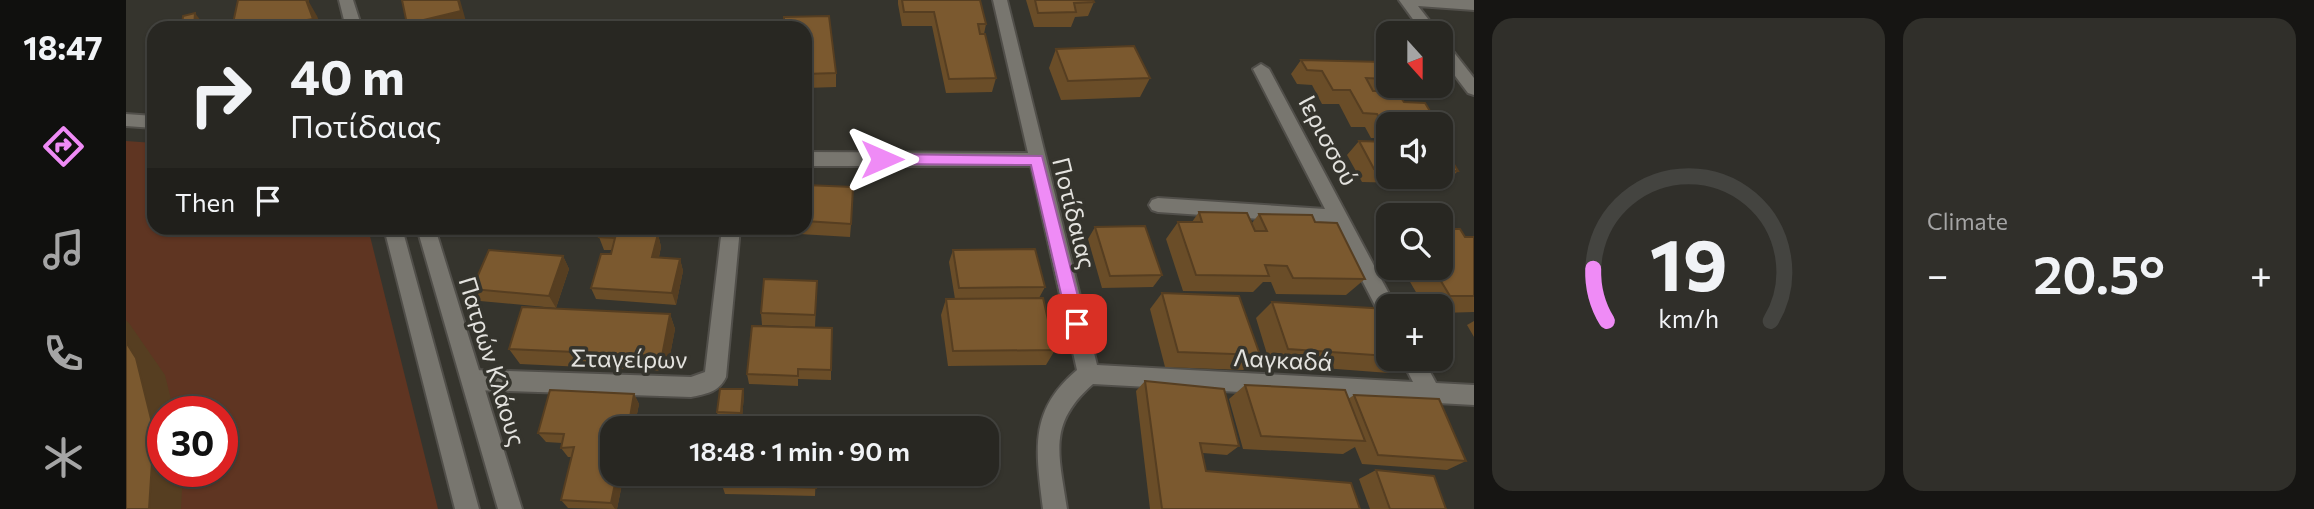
<!DOCTYPE html>
<html lang="en">
<head>
<meta charset="utf-8">
<style>
  :root { --surface:#282722; --page:#302f2a; --text:#f1f3f6; --muted:#a5a5a5; --line:#444440; --accent:#ef8bf6 }
  body { margin:0; font-family:Commissioner,sans-serif; background:var(--page); color:var(--text); height:100vh; display:flex; flex-direction:column; font-size:26px; white-space:nowrap }
  * { box-sizing:border-box; margin:0 }
  p { font-size:23px; color:var(--muted) }
  .icon { flex:none; width:38px; height:38px; fill:none; stroke:currentColor; stroke-width:2; stroke-linecap:round; stroke-linejoin:round }
  .map { position:relative; flex:1; overflow:hidden }
  .drawer { display:flex; flex-direction:column; gap:18px; padding:18px; background:#161513; width:840px }
  .drawer>* { flex:none }
  .hud { position:absolute; left:21px; top:21px; width:665px; height:214px; border-radius:21px; box-shadow:0 2px 5px #0004,0 0 0 2px var(--line); background:#282722; color:var(--text); overflow:hidden }
  .needle { width:46px; rotate:159deg }
  .tools { position:absolute; left:1250px; top:21px; display:grid; gap:14px }
  .tools a { display:grid; place-items:center; width:77px; height:77px; border-radius:14px; background:var(--surface); box-shadow:0 2px 5px #0004,0 0 0 2px var(--line); font-size:35px }
  .speed { position:absolute; left:21px; top:396px; display:flex; gap:14px; font-size:35px; font-weight:700; text-align:center }
  .speed>* { display:grid; place-content:center; width:91px; height:91px; border-radius:50%; background:var(--surface); box-shadow:0 2px 5px #0004,0 0 0 2px var(--line); line-height:1 }
  .speed .limit { border:10px solid #d22; background:#fff; color:#111 }
  .pin { position:absolute; display:grid; place-items:center; width:60px; height:60px; color:#fff; margin:-30px; border-radius:14px; box-shadow:0 4px 10px #0006 }
  .me { position:absolute; width:77px; margin:-38px; rotate:90deg; stroke-linejoin:round; filter:drop-shadow(0 0 5px #0008) }
  .turn { display:flex; align-items:center; gap:24px; height:147px; padding:0 28px; font-size:32px }
  .turn .icon { width:91px; height:91px; stroke-width:2.5 }
  .turn b { display:block; font-size:49px; line-height:60px }
  .then { display:flex; align-items:center; height:66px; padding:0 28px; background:#0003; gap:14px; font-size:26px }
  .big { font-size:52px; font-weight:600; line-height:1.1 }
  .drawer .card { flex:1; display:flex; flex-direction:column; justify-content:center; gap:10px; min-width:0; padding:0 24px; border-radius:21px; background:var(--page) }
  .drawer .dial { align-items:center; gap:0 }
  .dial svg { height:182px; overflow:visible; fill:none; stroke:var(--line); stroke-width:7; stroke-linecap:round; text-anchor:middle }
  .dial text { fill:var(--text); stroke:none }
  .heat { display:flex; justify-content:space-between; align-items:center; font-size:38px; direction:ltr }
  .drawer .tiles { flex:1; display:grid; gap:18px; grid-template-columns:repeat(2,1fr) }
  .trip { position:absolute; left:474px; top:416px; width:399px; height:70px; border-radius:21px; background:var(--surface); box-shadow:0 2px 5px #0004,0 0 0 2px var(--line); font-weight:600; line-height:70px; text-align:center }
  main { display:flex; flex:1; min-height:0 }
  .tabs { display:flex; flex-direction:column; width:126px; justify-content:space-around; align-items:center; background:#10100e; color:var(--muted) }
  .tabs .icon { width:49px; height:49px }
  .tabs .active { color:var(--accent) }
  .tabs b { font-size:32px; color:var(--text) }
  .map>svg:first-child { display:block }
</style>
</head>
<body>
<main>
<nav class="tabs">
<b>18:47</b>
<svg class="icon active" aria-label="directions" viewBox="0 0 24 24"><path d="M12 3l9 9-9 9-9-9zM9 14v-3h6M13 9l2 2-2 2"/></svg>
<svg class="icon" aria-label="music" viewBox="0 0 24 24"><path d="M9 18V5l10-2v13"/><circle cx="6" cy="18" r="3"/><circle cx="16" cy="16" r="3"/></svg>
<svg class="icon" aria-label="phone" viewBox="0 0 24 24"><path d="M5 4h4l2 5-3 2q2 4 5 5l2-3 5 2v4C11 20 4 13 5 4z"/></svg>
<svg class="icon" aria-label="climate" viewBox="0 0 24 24"><path d="M12 3v18M4 7l16 10M4 17L20 7"/></svg>
</nav>
<div class="map">
<svg width="1348" height="509" viewBox="0 0 1348 509">
  <rect width="100%" height="100%" fill="#35342d"/>
  <path fill="#5f3522" fill-rule="evenodd" d="M0 141 28 143V228H242L312 509H0ZM37 411H96V471H37Z"/>
  <g fill="none" stroke-linecap="round" stroke-linejoin="round">
    <defs>
      <path id="minor" d="M867 0H881L971 365 1287 382 1275 359H1297L1310 383 1348 385V405L967 384C921 424 933 454 941 509H917C910 451 902 411 951 370L905 166H679V152L902 153Z
        M1273 0H1348V10L1292 6 1313 33H1297Z
        M1314 40 1319 41 1348 78V95L1342 93 1314 56Z
        M1135 64 1143 69 1269 305 1262 306V320L1255 317 1207 224 1032 212 1026 210 1023 205 1026 200 1032 198 1199 209 1127 69Z
        M0 114 28 116V128L0 126Z
        M596 228H614L600 377C593 392 580 394 565 397L347 390 339 387 336 380 339 373 347 370 565 377 579 372Z"/>
      <path id="secondary" d="M213 0H227L236 28H220Z
        M258 228H276L353 509H329Z
        M291 228H309L396 509H372Z"/>
    </defs>
    <use href="#minor" stroke="#514f4a" stroke-width="4"/>
    <use href="#secondary" stroke="#514f4a" stroke-width="4"/>
    <use href="#minor" fill="#78766f" fill-rule="evenodd"/>
    <use href="#secondary" fill="#78766f" fill-rule="evenodd"/>
  </g>
  <path fill="#6a4d28" d="M772 0H854L860 24 858 34 870 78 866 92 820 93 806 26H776L772 4Z
    M900 0H967L968 2 962 16 949 17 945 27H908Z
    M679 28 710 73V87L679 88Z
    M930 49 1024 78 1014 97 935 100 923 68Z
    M1175 60 1262 68V86H1263L1258 91 1262 124V138H1245L1239 127H1225L1213 104H1196L1186 85 1171 84 1165 74Z
    M1233 141 1262 142V177H1314V143L1332 171 1318 184 1236 182 1221 155Z
    M679 185 725 224 724 237 640 232V228H679Z
    M1073 212 1126 223 1133 214 1189 222 1239 279 1220 295 1150 294 1145 282H1137L1127 292 1057 291 1040 239 1052 222H1066Z
    M969 227 1036 275 1027 287 976 288 962 239Z
    M476 228H529L530 234H532L535 247 533 257 554 259 557 271 550 305 470 299 465 288 485 254 486 250H478L473 237Z
    M1316 229 1339 237H1348V312L1314 313V306H1298L1276 268H1314V231Z
    M827 250 919 287 913 298 929 350 920 365 822 366 815 315 820 299H829L823 262Z
    M437 256 443 269 430 308 354 301 346 289Z
    M691 281 689 327 636 325 635 313Z
    M1036 293 1134 355 1117 370 1039 367 1024 309Z
    M1146 302 1262 309V359H1284L1263 373 1144 364 1130 318Z
    M544 314 549 329 541 371 394 364 383 349Z
    M1348 321V337L1341 325Z
    M626 326 705 370V380L672 379V386L623 384 621 374Z
    M1019 381 1113 446 1101 455 1077 453 1080 471 1234 509H1024L1010 391Z
    M1119 385 1222 399 1228 395 1340 461 1321 470 1236 464 1229 447 1217 454 1117 449 1103 399Z
    M617 389 618 395 616 418 592 417 591 412Z
    M508 394 513 404 508 429H486V474H498L491 509 442 508 435 500 446 457H442L435 448 436 443 420 442 412 433Z
    M1250 470 1320 509H1244L1233 479Z
    M690 474 689 496 599 494 596 485Z
    M703 474H769L767 479 703 478Z"/>
  <path fill="#563e21" d="M169 0H183V2L191 16 196 28H133Z
    M332 0H334L341 25 329 28H283L281 24Z
    M69 13 75 21V28H68Z
    M525 228H529L530 232 527 246 523 234Z
    M532 234 535 247 530 269 526 257Z
    M437 256 443 269 430 308 423 296Z
    M554 259 557 271 550 305 546 293Z
    M544 314 549 329 541 371 536 356Z
    M0 320 3 323 39 375 48 411H37V471H57L55 509H23L0 342Z
    M617 389 618 395 616 418 615 413Z
    M508 394 513 404 508 429H502Z
    M483 432 486 438V450L479 449Z
    M491 474H498L491 509H489L485 503Z"/>
  <path fill="#7b592f" stroke="#563e21" stroke-width="2" d="M112 0H180L187 19 133 28H106Z
    M276 0H332L335 11 281 24Z
    M776 0H854L860 24H852L854 34H859L870 78 823 79 808 12H778Z
    M909 0H967L968 2 948 3 950 12 912 13Z
    M69 13 68 28H56L57 16Z
    M703 16 710 73 679 74V28H658V17Z
    M1008 46 1024 78 942 81 930 49Z
    M1175 60 1257 62 1262 68V79L1240 78 1247 91H1270L1278 102 1299 103 1312 124H1257L1251 114 1237 113 1224 90H1207L1196 71 1181 70Z
    M1233 141 1262 142V169H1248Z
    M1314 143H1315L1332 171 1314 170Z
    M679 185 727 187 725 224 679 221Z
    M1073 212 1121 213 1129 231H1141L1133 214 1186 215 1189 222 1211 223 1239 279 1167 278 1161 266 1139 265 1143 276 1070 275 1052 222H1076Z
    M1019 226 1036 275 984 276 969 227Z
    M476 228H525L523 234H532L526 257 554 259 546 293 465 288 475 254H485L489 238 473 237Z
    M1316 229H1334L1339 237H1348V296H1324L1307 268H1314V240H1323Z
    M909 249 919 287 833 288 827 250Z
    M363 250 437 256 423 296 346 289Z
    M638 279 691 281 689 315 635 313Z
    M1036 293 1113 296 1134 355 1052 352Z
    M917 298 929 350 827 351 820 299Z
    M1146 302 1262 309V356L1162 349Z
    M396 307 544 314 536 356 383 349Z
    M626 326 706 328 705 370 672 369V376L621 374Z
    M0 342 10 358 28 431 23 509H0Z
    M1019 381 1098 389 1113 446 1074 443 1080 471 1225 483 1234 509H1036Z
    M1119 385 1219 390 1239 441 1135 436Z
    M594 389H617L615 413 591 412Z
    M424 390 508 394 502 429H486V432H483L479 449H486V474H491L485 503 435 500 448 447 435 448 438 434 412 433Z
    M1228 395 1313 399 1340 461 1252 455Z
    M603 418 693 422 692 429H602Z
    M703 425H767V429H703Z
    M1250 470 1308 476 1320 509H1264Z
    M598 474H690V488L596 485Z"/>
  <path fill="#ef8bf6" stroke="#9b5aa0" stroke-width="2" d="M756 154 916 156 959 324 957 329 951 331 945 329 942 324 905 165 756 164 749 159Z"/>
  <g text-anchor="middle" dominant-baseline="central" stroke-width="7" stroke-linejoin="round" paint-order="stroke">
    <g font-size="24" fill="#e4e3df" stroke="#35342d">
      <text transform="translate(1203 140) rotate(62)">Ιερισσού</text>
      <text transform="translate(949 213) rotate(76)">Ποτίδαιας</text>
      <text transform="translate(503 358) rotate(1)">Σταγείρων</text>
      <text transform="translate(1157 359) rotate(3)">Λαγκαδά</text>
      <text transform="translate(367 361) rotate(73)">Πατρών Κλάους</text>
    </g>
  </g>
</svg>
<div class="tools">
<a><svg class="needle" viewBox="-14 -14 28 28"><path d="M0-13l5 13h-10z" fill="#e53935"/><path d="M0 13l5-13h-10z" fill="#a5a5a5"/></svg></a>
<a><svg class="icon" aria-label="sound" viewBox="0 0 24 24"><path d="M4 9h4l5-4v14l-5-4H4zM17 9q2 3 0 6"/></svg></a>
<a><svg class="icon" aria-label="search" viewBox="0 0 24 24"><circle cx="10" cy="10" r="6"/><path d="M15 15l6 6"/></svg></a>
<a>+</a>
</div>
<div class="speed"><div class="limit">30</div></div>
<div class="pin" style="left:951px;top:324px;background:#d93025"><svg class="icon" aria-label="arrive" viewBox="0 0 24 24"><path d="M6 21V4h12l-3 4 3 4H6"/></svg></div>
<svg class="me" style="left:756px;top:159px" viewBox="-20 -20 40 40"><path d="M0-17L14 15 0 8-14 15z" fill="#ef8bf6" stroke="#fff" stroke-width="4"/></svg>
<div class="trip">18:48 · 1 min · 90 m</div>
<div class="hud">
<div class="turn"><svg class="icon" aria-label="right" viewBox="0 0 24 24"><path d="M7 20v-9h11M14 6l5 5-5 5"/></svg><div><b>40 m</b>Ποτίδαιας</div></div>
<div class="then">Then<svg class="icon" aria-label="arrive" viewBox="0 0 24 24"><path d="M6 21V4h12l-3 4 3 4H6"/></svg></div>
</div>
</div>
<section class="drawer">
<div class="tiles">
<div class="card dial"><svg viewBox="0 0 100 80">
<path d="M14 69A42 42 0 1 1 86 69"/>
<path d="M14 69A42 42 0 0 1 8 46" stroke="#ef8bf6"/>
<text x="50" y="56" font-size="32" font-weight="700">19</text>
<text x="50" y="72" font-size="11">km/h</text>
</svg></div>
<div class="card"><p>Climate</p>
<div class="heat"><a>−</a><b class="big">20.5°</b><a>+</a></div>
</div>
</div>
</section>
</main>
</body>
</html>
